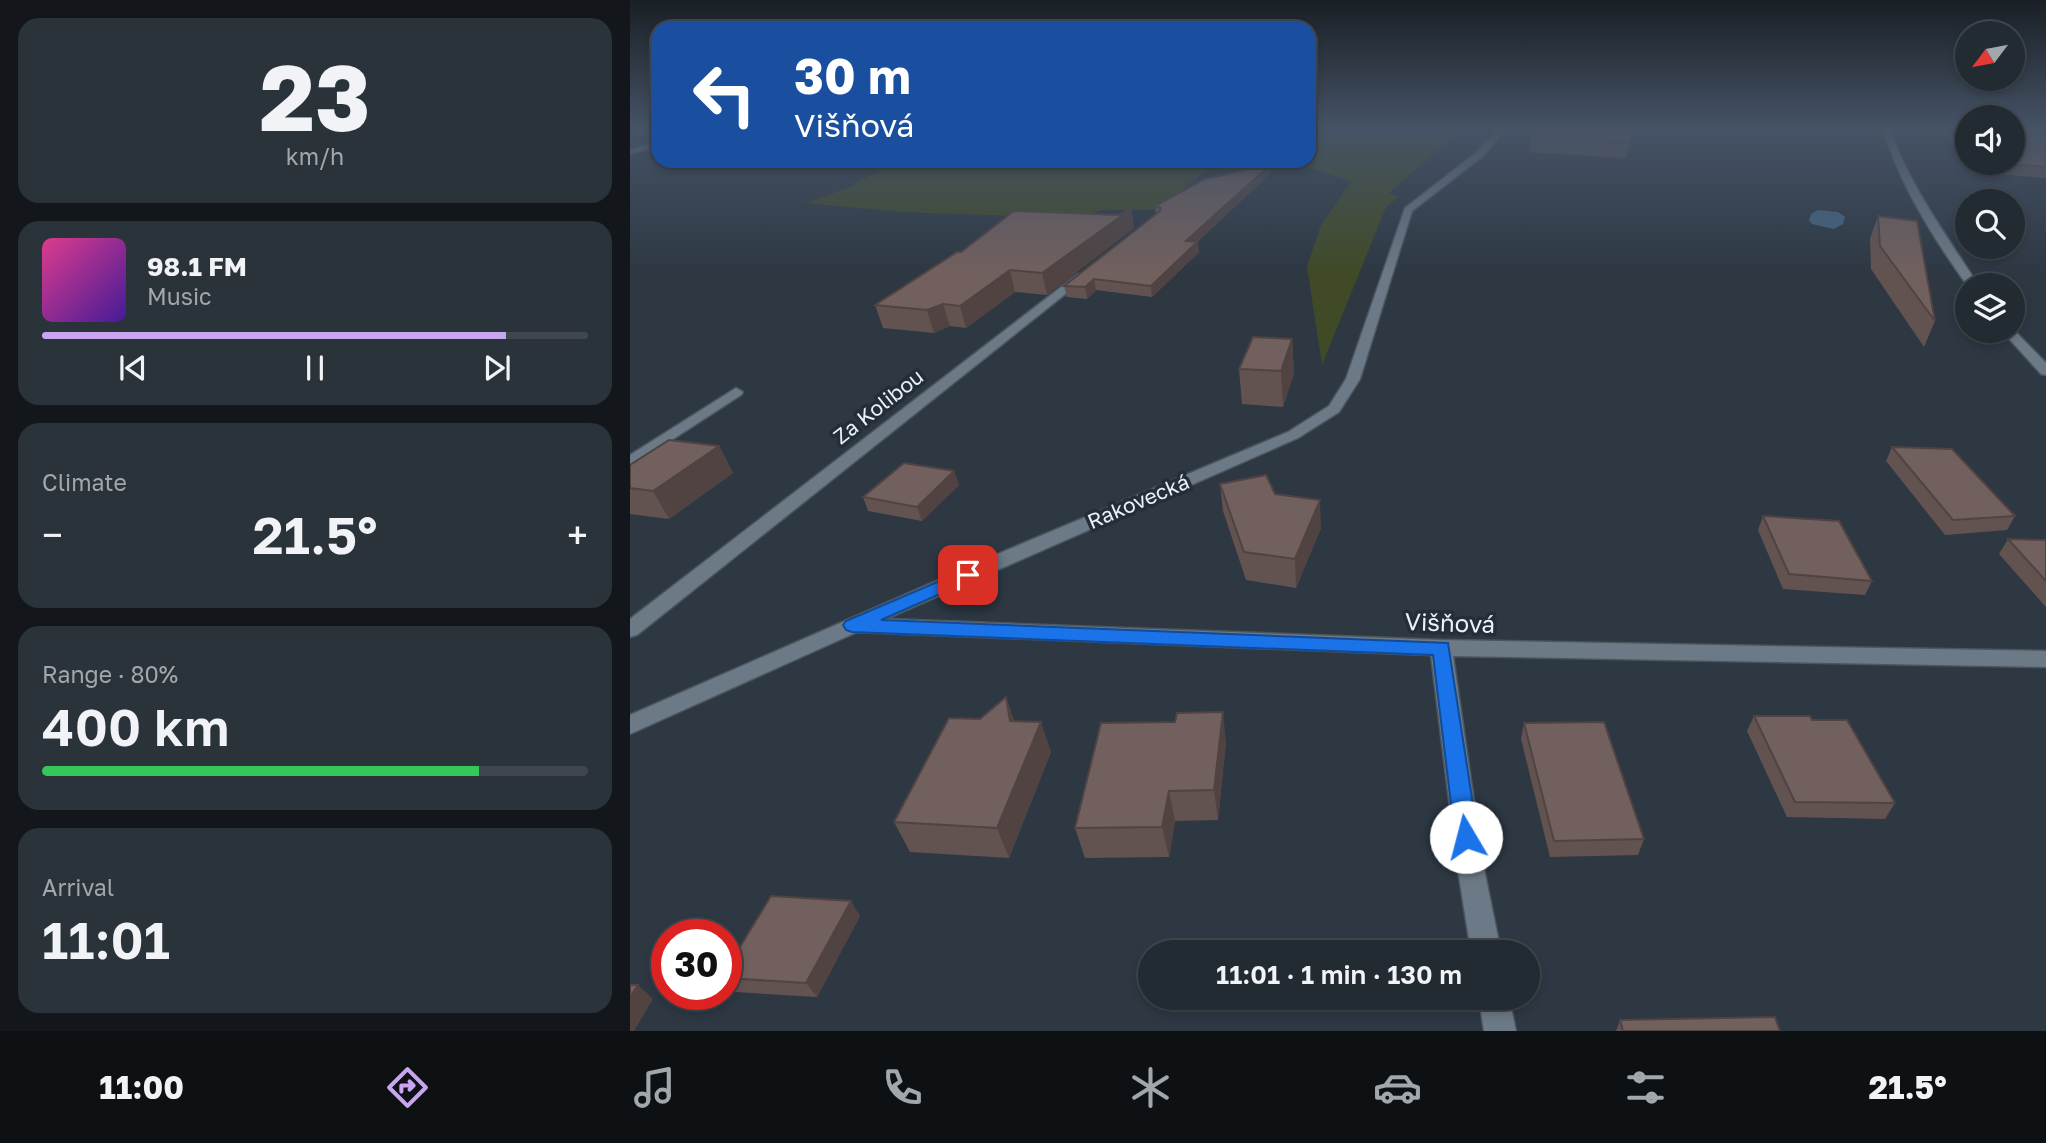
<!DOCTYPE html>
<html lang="en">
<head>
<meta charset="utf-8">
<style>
  :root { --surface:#222a32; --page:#2a323a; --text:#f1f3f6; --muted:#a2a7ac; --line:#3f464d; --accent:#c8a5ee }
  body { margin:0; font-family:"Golos Text",sans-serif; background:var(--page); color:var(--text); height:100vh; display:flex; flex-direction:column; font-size:26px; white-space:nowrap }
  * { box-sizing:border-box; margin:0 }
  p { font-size:23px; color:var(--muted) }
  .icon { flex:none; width:38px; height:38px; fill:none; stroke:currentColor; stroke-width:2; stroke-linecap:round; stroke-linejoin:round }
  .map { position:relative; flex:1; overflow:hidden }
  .sheet { display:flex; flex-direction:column; gap:18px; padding:18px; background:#13171c; width:630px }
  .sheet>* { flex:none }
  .guide { position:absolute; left:21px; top:21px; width:665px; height:147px; border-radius:21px; box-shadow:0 4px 10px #0003,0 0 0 2px var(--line); background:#1a4fa0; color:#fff; overflow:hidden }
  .needle { width:46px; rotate:238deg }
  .controls { position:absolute; left:1325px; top:21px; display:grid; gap:14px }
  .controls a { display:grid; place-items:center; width:70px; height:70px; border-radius:50%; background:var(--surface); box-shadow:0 4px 10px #0003,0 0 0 2px var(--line); font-size:35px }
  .speed { position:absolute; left:21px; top:919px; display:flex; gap:14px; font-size:35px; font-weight:700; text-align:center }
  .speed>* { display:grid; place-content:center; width:91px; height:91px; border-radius:50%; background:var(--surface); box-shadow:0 4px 10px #0003,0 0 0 2px var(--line); line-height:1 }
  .speed .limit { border:10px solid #d22; background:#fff; color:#111 }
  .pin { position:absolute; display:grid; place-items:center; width:60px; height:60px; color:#fff; margin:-30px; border-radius:14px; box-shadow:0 4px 10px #0006 }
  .me { position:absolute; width:77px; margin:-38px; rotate:352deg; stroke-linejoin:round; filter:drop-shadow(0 0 5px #0008) }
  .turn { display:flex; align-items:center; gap:24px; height:147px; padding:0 28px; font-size:32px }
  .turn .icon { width:91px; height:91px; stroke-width:2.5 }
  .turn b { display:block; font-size:49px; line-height:60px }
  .big { font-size:52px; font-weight:600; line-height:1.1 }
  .sheet .tile { flex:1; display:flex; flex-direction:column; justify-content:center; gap:10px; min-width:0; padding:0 24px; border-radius:21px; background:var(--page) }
  .sheet .dial { align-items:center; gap:0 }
  .dial b { font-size:91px; line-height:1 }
  .song { display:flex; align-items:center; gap:21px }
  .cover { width:84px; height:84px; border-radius:10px; background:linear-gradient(135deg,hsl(330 70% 55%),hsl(260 70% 35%)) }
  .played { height:7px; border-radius:4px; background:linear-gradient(90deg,var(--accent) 85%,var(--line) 85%) }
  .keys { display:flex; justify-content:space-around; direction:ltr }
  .heat { display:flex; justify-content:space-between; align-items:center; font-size:38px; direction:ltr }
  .charge { height:10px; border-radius:5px; background:linear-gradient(90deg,#34c759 80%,var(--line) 0) }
  .trip { position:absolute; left:508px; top:940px; width:402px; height:70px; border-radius:35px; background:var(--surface); box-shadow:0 4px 10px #0003,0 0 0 2px var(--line); font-weight:600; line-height:70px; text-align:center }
  .tab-bar { display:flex; height:112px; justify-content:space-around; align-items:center; background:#0e1114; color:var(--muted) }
  .tab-bar .icon { width:49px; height:49px }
  .tab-bar .on { color:var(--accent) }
  .tab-bar b { font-size:32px; color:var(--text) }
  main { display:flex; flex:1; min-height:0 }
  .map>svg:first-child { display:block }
</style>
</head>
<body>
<main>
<section class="sheet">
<div class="tile dial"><b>23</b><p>km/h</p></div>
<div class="tile">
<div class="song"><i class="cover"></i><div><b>98.1 FM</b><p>Music</p></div></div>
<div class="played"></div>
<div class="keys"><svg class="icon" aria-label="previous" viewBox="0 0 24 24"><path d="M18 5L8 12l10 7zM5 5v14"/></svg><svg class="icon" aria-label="pause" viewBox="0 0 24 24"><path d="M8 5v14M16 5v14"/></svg><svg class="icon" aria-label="next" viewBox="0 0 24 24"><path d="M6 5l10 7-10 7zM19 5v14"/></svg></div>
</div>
<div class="tile"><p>Climate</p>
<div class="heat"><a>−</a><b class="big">21.5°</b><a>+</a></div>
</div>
<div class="tile"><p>Range · 80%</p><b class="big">400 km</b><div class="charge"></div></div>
<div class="tile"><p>Arrival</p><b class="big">11:01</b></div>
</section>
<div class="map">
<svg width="1416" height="1031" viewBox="0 0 1416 1031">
  <rect width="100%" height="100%" fill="#2d3843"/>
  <path fill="#404a27" d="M679 129H831L759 193 769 197 756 207 692 365 677 267 691 225 718 186 723 182 659 161H679Z
    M275 161H584L579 166 580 168 526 210H473L446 218 272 212 176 203 224 186 226 182Z"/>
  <path fill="#446483" d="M1188 210 1208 212 1215 217 1213 224 1204 229 1182 224 1179 220 1181 214Z"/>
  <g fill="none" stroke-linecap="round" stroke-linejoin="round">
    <defs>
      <path id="service" d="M106 388 113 392 111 395 0 467V455Z"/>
      <path id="minor" d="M868 129H876L853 156 782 211 730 379 709 412 668 438 256 619 811 640 1416 651V667L823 656 853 864 871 952H841L827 864 801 655 227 632 0 734V715L377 550 658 432 699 406 716 379 775 208 847 152Z
        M1253 129H1260C1280 187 1316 234 1348 285H1337C1303 238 1270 185 1253 129Z
        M448 274 458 276 7 635 0 637V619Z
        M1382 328 1416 363V375L1411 374 1372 331H1382Z
        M849 998H879L886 1031H854Z"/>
      <path id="secondary" d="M25 142H28V146L0 154V150Z"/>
    </defs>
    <use href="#service" stroke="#4c565f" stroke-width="3"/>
    <use href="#minor" stroke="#4c565f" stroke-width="3"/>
    <use href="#secondary" stroke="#4c565f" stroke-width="3"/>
    <use href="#service" fill="#6c7986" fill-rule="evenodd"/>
    <use href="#minor" fill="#6c7986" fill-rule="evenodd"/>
    <use href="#secondary" fill="#6c7986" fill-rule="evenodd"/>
  </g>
  <path fill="#625351" d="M1266 129H1337V163L1313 132Z
    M1416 129V178L1344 172 1337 163H1382Z
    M901 136 1000 142 996 158 899 152Z
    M641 164V173L567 242 569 252 522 297 466 290 457 299 437 297 434 286 526 215 525 206Z
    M501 209 504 228 417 295 385 292 336 328 320 326 304 333 253 328 245 305 331 252 489 215Z
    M1248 216 1305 321 1294 347 1241 269 1240 238Z
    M662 339 664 373 653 407 612 404 609 369Z
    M89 446 103 473 39 519 0 514V465Z
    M1262 447 1385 516 1377 530 1315 535 1256 461Z
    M324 471 329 485 292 521 238 511 233 497Z
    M590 484 645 494 691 528 666 588 616 580 593 511Z
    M1133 516 1242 581 1235 595 1153 589 1128 530Z
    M1378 539 1416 540V607L1369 554Z
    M376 697 384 721 421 752 379 858 280 852 264 822 350 719Z
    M1124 716 1182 720 1265 803 1255 819 1157 817 1117 731Z
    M894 723 1014 839 1008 855 920 857 891 739Z
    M596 742 588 820 545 821 539 857 455 858 445 828Z
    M230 916 187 997 105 992 96 982V970Z
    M990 1020 1150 1031H986Z"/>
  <path fill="#504342" d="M641 164V173L557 251 556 241Z
    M501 209 504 228 417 295 412 273Z
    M567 242 569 252 522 297 521 286Z
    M380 270 385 292 336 328 330 306Z
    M464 279 466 290 457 299 455 287Z
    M313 304 320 326 304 333 297 310Z
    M662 339 664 373 653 407 651 371Z
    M89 446 103 473 39 519 23 491Z
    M324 471 329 485 292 521 287 507Z
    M690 500 691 528 666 588 665 559Z
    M376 697 386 727 380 721Z
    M593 712 596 742 588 820 584 790Z
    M411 722 421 752 379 858 367 828Z
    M539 791 545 821 539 857 532 827Z
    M221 901 230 916 187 997 176 983Z
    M8 985 23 999 4 1031H0V997Z"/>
  <path fill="#72605e" stroke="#504342" stroke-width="2" d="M905 129H1000V142L901 136Z
    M1322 129H1337V147Z
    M1382 129H1416V167L1368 163H1382Z
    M641 164 556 241 567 242 521 286 464 279 455 287 434 286 530 211 531 208 525 206 575 179Z
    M501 209 412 273 380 270 330 306 313 304 297 310 245 305 327 252H331L384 211 489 215Z
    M1248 216 1287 221 1305 321 1250 246Z
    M623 337 662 339 651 371 609 369Z
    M39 440 89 446 23 491 0 488V465Z
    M1262 447 1322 449 1385 516 1323 520Z
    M274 463 324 471 287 507 233 497Z
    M636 475 645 494 690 500 665 559 614 552 590 484Z
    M1133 516 1209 521 1242 581 1159 574Z
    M1378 539 1416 540V581Z
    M376 697 380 721 411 722 367 828 264 822 319 718 350 719Z
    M593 712 584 790 539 791 532 827 445 828 471 723 545 722 547 713Z
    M1124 716H1180L1182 720H1217L1265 803 1165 802Z
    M974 722 1014 839 924 841 894 723Z
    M141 896 221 901 176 983 96 978V970Z
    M0 985H8L0 997Z
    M1145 1017 1150 1031H993L990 1020Z"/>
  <linearGradient id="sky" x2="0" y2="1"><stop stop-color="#191f25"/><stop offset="0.47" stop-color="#465366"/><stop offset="1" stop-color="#465366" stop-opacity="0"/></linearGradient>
  <rect width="1416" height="273" fill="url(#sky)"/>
  <path fill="#1a73e8" stroke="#114b97" stroke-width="2" d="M338 569 346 575 344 579 251 620 818 643 848 837 845 845 836 848 828 845 825 837 803 655 222 632 216 630 213 625 216 621Z"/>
  <g text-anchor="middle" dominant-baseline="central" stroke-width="7" stroke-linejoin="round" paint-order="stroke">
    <g font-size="21" fill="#eaf1f8" stroke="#232e39">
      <text transform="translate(248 406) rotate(-38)">Za Kolibou</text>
      <text transform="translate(508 501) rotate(-23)">Rakovecká</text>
    </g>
    <g font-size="24" fill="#eaf1f8" stroke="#232e39">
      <text transform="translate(820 622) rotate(2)">Višňová</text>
    </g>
  </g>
</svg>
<div class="controls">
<a><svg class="needle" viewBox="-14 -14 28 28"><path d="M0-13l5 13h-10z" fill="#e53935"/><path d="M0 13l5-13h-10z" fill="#a2a7ac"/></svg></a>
<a><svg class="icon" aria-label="sound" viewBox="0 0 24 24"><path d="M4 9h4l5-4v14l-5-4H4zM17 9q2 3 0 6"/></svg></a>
<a><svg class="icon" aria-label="search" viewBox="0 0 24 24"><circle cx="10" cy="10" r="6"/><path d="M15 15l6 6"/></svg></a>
<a><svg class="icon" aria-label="layers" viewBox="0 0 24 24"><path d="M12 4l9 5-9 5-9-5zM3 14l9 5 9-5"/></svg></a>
</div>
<div class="speed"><div class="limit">30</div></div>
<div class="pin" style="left:338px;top:575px;background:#d93025"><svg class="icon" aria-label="arrive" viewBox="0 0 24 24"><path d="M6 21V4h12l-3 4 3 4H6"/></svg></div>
<svg class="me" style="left:836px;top:837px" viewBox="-20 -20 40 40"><circle r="19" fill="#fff"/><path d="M0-13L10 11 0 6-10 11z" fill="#1a73e8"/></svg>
<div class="trip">11:01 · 1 min · 130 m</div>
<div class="guide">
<div class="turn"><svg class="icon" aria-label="left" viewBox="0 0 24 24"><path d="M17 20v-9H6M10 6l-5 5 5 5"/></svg><div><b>30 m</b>Višňová</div></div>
</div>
</div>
</main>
<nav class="tab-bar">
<b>11:00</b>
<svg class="icon on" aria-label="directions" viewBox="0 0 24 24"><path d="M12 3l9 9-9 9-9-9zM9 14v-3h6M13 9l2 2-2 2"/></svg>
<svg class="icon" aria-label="music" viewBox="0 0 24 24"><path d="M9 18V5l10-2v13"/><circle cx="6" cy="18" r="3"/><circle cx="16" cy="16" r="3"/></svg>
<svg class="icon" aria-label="phone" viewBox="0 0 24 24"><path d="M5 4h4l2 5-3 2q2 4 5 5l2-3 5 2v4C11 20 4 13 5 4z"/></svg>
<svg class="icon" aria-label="climate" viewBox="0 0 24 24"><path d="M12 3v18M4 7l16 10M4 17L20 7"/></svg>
<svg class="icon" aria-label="car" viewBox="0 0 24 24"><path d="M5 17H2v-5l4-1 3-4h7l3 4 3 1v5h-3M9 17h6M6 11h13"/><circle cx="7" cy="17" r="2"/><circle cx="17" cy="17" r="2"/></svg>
<svg class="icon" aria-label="filters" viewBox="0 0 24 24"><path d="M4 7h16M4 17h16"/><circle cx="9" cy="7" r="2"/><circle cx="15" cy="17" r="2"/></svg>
<b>21.5°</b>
</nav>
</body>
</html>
